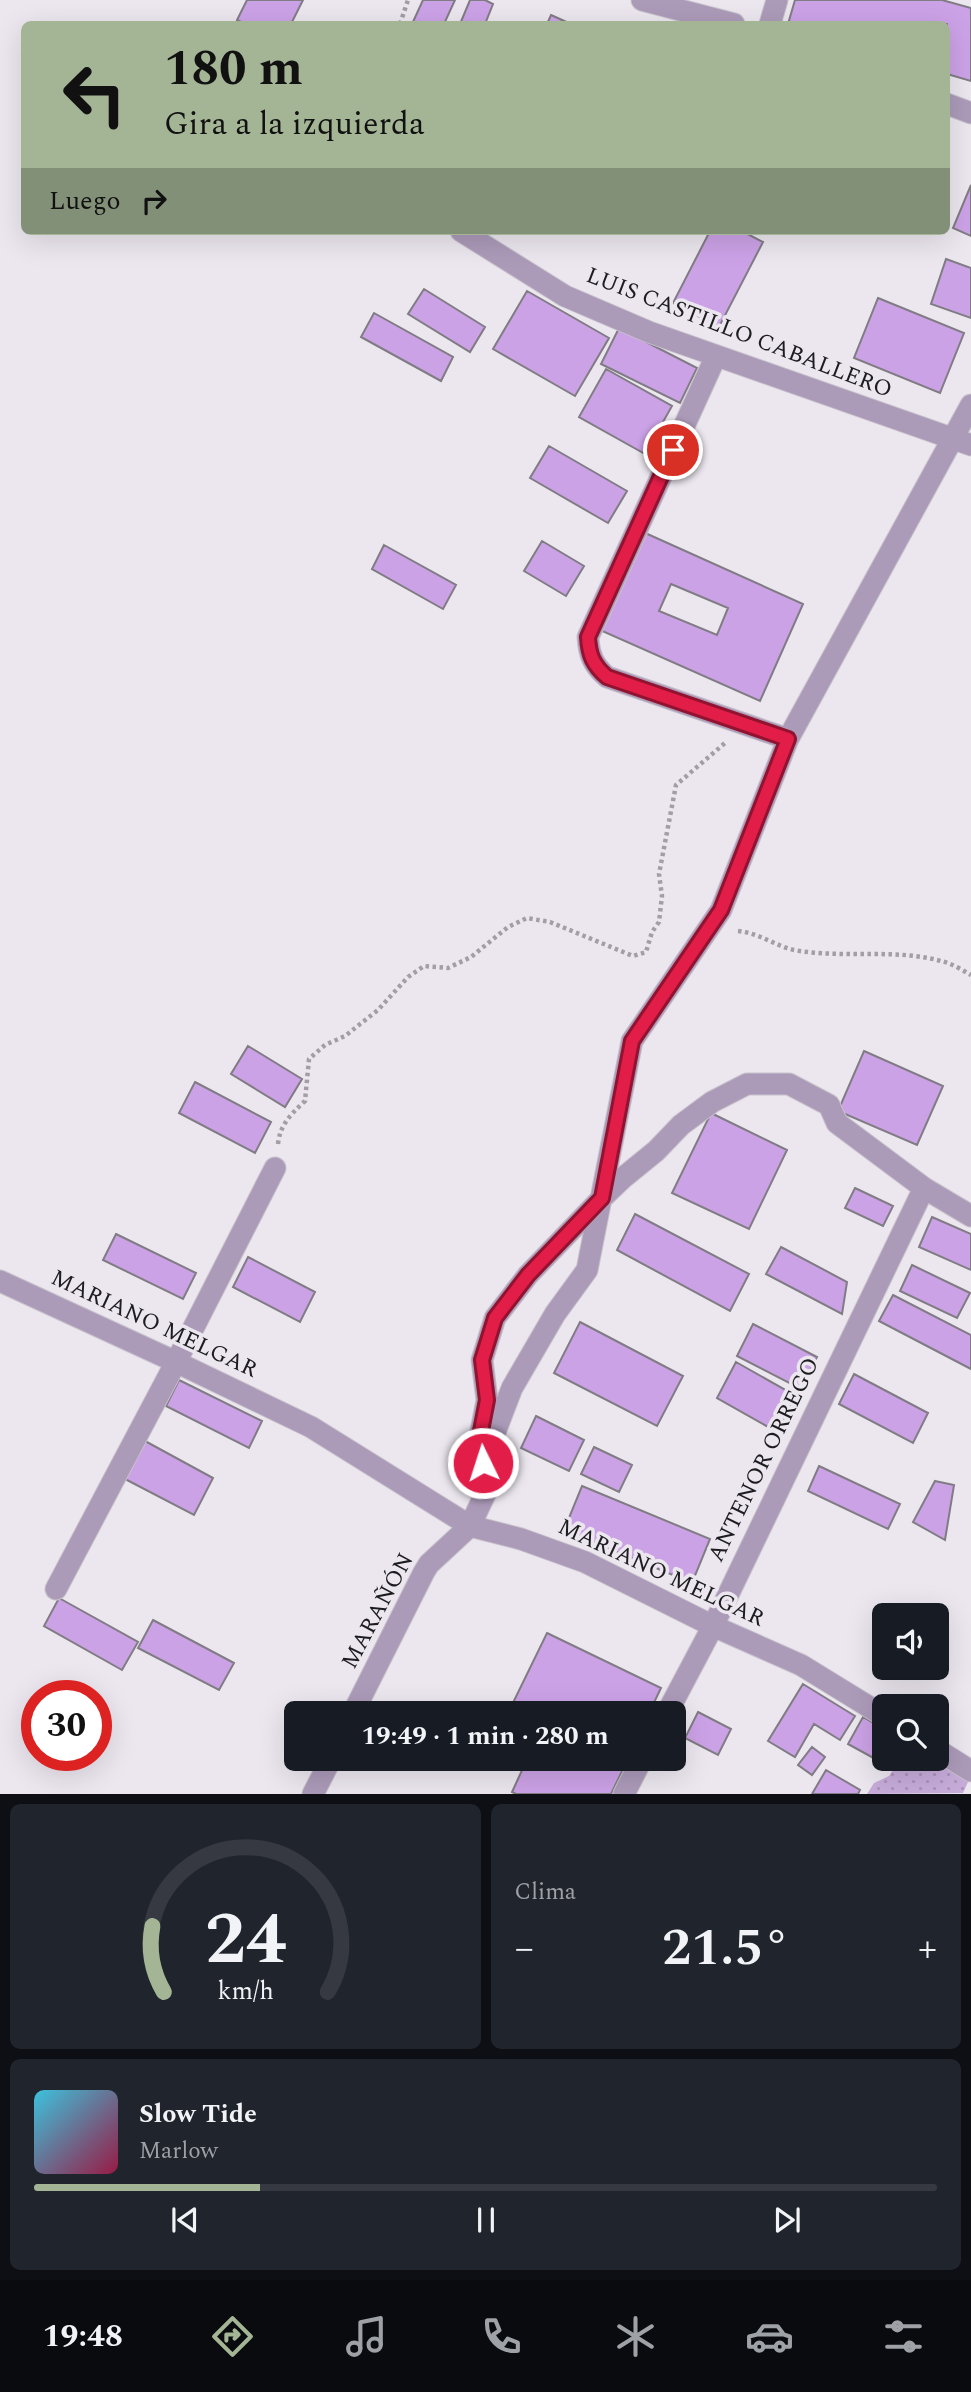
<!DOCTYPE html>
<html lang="es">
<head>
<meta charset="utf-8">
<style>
  :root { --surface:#171b24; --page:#20242c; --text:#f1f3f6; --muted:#9ea1a6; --line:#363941; --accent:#a4b596 }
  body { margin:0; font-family:Spectral,serif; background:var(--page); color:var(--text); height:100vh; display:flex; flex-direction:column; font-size:26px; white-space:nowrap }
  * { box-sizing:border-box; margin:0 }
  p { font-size:23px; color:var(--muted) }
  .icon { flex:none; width:38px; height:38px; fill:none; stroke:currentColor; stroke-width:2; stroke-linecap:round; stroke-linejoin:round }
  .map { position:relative; height:1794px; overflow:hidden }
  .panel { display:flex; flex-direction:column; gap:10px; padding:10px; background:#0d0f14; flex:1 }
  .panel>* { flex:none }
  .banner { position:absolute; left:21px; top:21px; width:929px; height:214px; border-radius:10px; box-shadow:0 7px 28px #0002; background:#a4b596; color:#111; overflow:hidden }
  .buttons { position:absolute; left:872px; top:1603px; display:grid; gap:14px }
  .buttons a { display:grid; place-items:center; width:77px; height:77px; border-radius:10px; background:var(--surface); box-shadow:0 7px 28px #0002; font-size:35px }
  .speed { position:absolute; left:21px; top:1680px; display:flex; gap:14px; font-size:35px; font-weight:700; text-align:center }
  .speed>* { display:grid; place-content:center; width:91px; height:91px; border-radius:50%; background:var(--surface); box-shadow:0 7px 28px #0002; line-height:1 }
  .speed .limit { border:10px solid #d22; background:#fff; color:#111 }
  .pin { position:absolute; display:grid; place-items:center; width:60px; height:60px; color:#fff; margin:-30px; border:4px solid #fff; border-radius:50%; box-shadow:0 2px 7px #0007 }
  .me { position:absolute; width:77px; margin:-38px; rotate:356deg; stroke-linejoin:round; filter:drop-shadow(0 0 5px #0008) }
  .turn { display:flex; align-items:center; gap:24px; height:147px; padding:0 28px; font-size:32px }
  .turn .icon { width:91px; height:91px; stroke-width:2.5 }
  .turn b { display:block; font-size:49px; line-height:60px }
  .then { display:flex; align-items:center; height:66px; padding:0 28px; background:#0003; gap:14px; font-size:26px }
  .big { font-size:52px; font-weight:700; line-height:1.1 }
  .panel .card { flex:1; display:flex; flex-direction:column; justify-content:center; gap:10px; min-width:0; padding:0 24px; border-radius:10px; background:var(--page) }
  .panel .dial { align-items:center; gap:0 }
  .dial svg { height:182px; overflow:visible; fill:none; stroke:var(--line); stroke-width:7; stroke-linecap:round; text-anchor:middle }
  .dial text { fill:var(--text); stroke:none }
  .song { display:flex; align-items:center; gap:21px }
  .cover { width:84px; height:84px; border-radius:10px; background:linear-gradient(135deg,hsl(190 70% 55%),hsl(340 70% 35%)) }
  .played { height:7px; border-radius:4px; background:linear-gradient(90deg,var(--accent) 25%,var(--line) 25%) }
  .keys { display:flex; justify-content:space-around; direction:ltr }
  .heat { display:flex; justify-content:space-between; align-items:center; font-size:38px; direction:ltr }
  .panel .tiles { flex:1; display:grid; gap:10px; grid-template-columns:1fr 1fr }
  .card:last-child { grid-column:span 2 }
  .trip { position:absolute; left:284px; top:1701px; width:402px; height:70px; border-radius:10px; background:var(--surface); box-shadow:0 7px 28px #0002; font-weight:700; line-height:70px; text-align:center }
  .tab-bar { display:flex; height:112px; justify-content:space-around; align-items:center; background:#090b0e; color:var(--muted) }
  .tab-bar .icon { width:49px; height:49px }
  .tab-bar .selected { color:var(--accent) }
  .tab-bar b { font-size:32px; color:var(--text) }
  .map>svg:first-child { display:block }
</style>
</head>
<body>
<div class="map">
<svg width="971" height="1794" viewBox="0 0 971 1794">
  <defs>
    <pattern id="grass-dots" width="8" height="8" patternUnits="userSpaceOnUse" patternTransform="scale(1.75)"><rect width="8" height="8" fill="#c7acda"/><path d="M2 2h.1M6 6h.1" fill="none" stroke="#aa93bb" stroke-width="1.8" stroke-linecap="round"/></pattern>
  </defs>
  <rect width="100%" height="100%" fill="#ece7ef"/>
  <path fill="url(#grass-dots)" d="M900 1759H936L969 1780 963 1793 867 1794 874 1783 889 1776Z"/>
  <path fill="#cca2e7" stroke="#807c83" stroke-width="2" fill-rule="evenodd" d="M247 0H303L291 24H245L237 20Z
    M423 0H455L444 24H412Z
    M470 0H485L493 4 485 24H460Z
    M795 0H942L971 8V81L947 74V24H788Z
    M551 15 571 24H547Z
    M971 185V236L953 228Z
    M710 231H742L763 242 719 327 673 303Z
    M946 259 971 268V318L931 304Z
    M424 289 485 327 470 352 408 314Z
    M527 291 609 338 575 396 493 349Z
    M878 298 964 333 940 393 854 358Z
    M374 313 453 357 441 381 361 337Z
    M619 328 697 368 680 403 601 364Z
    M606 369 672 406 645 454 579 417Z
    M549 446 627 491 608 523 530 478Z
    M643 532 803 604 760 701 600 630ZM671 584 728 608 717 635 659 611Z
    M542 541 584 566 566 596 524 571Z
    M384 545 456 585 443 609 372 569Z
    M248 1046 302 1079 285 1107 231 1074Z
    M864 1051 943 1086 917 1145 838 1111Z
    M195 1082 271 1122 255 1153 179 1113Z
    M711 1113 787 1150 749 1229 672 1193Z
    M855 1188 893 1206 883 1226 845 1208Z
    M635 1214 749 1274 730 1311 617 1250Z
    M932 1217 971 1234V1270L919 1247Z
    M116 1234 196 1273 183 1299 103 1260Z
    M781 1247 847 1282 842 1314 766 1274Z
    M248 1257 315 1292 300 1322 233 1287Z
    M912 1265 970 1293 957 1318 900 1291Z
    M893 1295 971 1335V1369L879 1321Z
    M580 1322 683 1376 657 1426 554 1373Z
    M753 1324 817 1357 801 1389 737 1356Z
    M736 1362 796 1396 777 1432 717 1398Z
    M854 1374 928 1413 913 1443 839 1404Z
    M179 1380 262 1421 249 1448 166 1406Z
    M536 1416 584 1440 569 1471 521 1448Z
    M145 1441 213 1478 194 1515 125 1479Z
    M594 1447 632 1465 619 1492 581 1474Z
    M819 1466 900 1504 888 1529 808 1491Z
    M935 1481 954 1485 945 1540 913 1522Z
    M582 1486 710 1539 692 1583 564 1530Z
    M59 1598 138 1642 122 1670 44 1626Z
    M153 1620 234 1663 219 1690 138 1648Z
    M547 1633 661 1688 649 1713H508Z
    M803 1684 855 1716 840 1740 814 1724 795 1757 768 1741Z
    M698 1712 731 1729 718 1755 685 1738Z
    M863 1717 884 1729V1759H894L890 1767 848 1744Z
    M812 1747 825 1757 812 1775 798 1765Z
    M511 1759H628L611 1794H516L512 1792 524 1766Z
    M826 1770 860 1790 858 1794H812Z"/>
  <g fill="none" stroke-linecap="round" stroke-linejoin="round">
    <defs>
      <path id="minor" d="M642 0 734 24
        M770 24 777 0
        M947 104 971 113
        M461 231 565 296 649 332 971 445
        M716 356 588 637C589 655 593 665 607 677L788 739
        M0 1281 176 1362 311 1427 470 1526 521 1539 585 1562 713 1626 801 1665 884 1716
        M482 1453 480 1436 487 1400 482 1360 495 1318 528 1275 602 1198 624 1177 656 1151 681 1125 712 1102 747 1084H789L829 1105 837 1123 924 1188
        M56 1589 176 1362 275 1168
        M353 1713 424 1572 429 1564 470 1526 487 1490 489 1448 512 1388 555 1314 587 1270 632 1041 721 910 788 739 971 405
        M667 1713 713 1626 924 1188 971 1216
        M936 1749 971 1771
        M313 1794 331 1759
        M624 1794 642 1759"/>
    </defs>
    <use href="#minor" stroke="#c7c2ca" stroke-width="23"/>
    <path stroke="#a29ea4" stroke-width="4.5" stroke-dasharray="3.5 3.5" stroke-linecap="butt" d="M400 24 408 0
      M738 931C759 933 776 946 794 950 843 959 894 948 941 961 951 963 962 970 971 975
      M278 1144C280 1125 290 1115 305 1101L309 1059 325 1045 345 1036 378 1010 408 977 424 966 448 968 471 957 508 927 527 918 550 922 633 956 646 952 652 932 659 922 662 896 659 874 676 785 725 743"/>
    <use href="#minor" stroke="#ac9ab9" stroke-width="21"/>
  </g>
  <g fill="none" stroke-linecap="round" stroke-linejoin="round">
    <defs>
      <path id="route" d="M483 1463 480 1436 487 1400 482 1360 495 1318 528 1275 602 1198 632 1041 721 910 788 739 607 677C593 665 589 655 588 637L673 450"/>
    </defs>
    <use href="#route" stroke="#92132f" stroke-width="18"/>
    <use href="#route" stroke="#e11d48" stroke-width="12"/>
  </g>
  <g text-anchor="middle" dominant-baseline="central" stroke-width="7" stroke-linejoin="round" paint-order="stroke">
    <g font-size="23" fill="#1d1c1f" stroke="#ece7ef">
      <text transform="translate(739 333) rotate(21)">LUIS CASTILLO CABALLERO</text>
      <text transform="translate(154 1324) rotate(25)">MARIANO MELGAR</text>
      <text transform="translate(764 1460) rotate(-64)">ANTENOR ORREGO</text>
      <text transform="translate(661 1573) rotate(25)">MARIANO MELGAR</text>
      <text transform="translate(378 1611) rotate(-62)">MARAÑÓN</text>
    </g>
  </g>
</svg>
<div class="buttons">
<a><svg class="icon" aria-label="sound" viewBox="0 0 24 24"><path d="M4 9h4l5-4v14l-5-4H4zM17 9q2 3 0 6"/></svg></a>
<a><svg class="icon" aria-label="search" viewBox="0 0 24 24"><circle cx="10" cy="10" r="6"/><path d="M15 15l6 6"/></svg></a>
</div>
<div class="speed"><div class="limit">30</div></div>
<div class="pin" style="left:673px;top:450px;background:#d93025"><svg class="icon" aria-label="arrive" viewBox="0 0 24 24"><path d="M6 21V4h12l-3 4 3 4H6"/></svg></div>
<svg class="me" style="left:483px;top:1463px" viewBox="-20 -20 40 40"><circle r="17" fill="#e11d48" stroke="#fff" stroke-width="3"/><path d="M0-11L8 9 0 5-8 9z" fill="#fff"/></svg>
<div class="trip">19:49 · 1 min · 280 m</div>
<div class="banner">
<div class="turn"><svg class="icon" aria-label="left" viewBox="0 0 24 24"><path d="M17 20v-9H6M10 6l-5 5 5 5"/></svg><div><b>180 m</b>Gira a la izquierda</div></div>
<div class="then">Luego<svg class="icon" aria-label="right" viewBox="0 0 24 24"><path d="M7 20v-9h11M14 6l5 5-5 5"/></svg></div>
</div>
</div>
<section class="panel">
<div class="tiles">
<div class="card dial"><svg viewBox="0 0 100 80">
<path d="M14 69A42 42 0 1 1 86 69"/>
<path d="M14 69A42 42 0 0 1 9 40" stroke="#a4b596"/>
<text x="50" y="56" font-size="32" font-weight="700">24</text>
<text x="50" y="72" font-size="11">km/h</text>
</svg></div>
<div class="card"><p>Clima</p>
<div class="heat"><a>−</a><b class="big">21.5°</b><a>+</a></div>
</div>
<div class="card">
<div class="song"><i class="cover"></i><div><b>Slow Tide</b><p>Marlow</p></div></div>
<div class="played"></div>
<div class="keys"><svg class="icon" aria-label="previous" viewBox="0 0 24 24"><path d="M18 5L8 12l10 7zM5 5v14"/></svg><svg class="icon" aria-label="pause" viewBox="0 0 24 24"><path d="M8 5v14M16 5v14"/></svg><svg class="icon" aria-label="next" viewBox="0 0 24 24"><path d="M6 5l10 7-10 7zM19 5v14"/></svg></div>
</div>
</div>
</section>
<nav class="tab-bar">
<b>19:48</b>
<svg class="icon selected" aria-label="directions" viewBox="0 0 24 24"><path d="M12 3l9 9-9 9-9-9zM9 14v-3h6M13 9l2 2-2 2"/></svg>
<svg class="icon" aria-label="music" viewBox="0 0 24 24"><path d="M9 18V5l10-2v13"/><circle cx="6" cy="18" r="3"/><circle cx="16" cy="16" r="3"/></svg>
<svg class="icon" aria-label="phone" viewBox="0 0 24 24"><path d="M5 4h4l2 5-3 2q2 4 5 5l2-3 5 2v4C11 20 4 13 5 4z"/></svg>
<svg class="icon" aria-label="climate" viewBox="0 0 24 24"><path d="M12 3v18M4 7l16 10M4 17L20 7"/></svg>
<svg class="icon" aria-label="car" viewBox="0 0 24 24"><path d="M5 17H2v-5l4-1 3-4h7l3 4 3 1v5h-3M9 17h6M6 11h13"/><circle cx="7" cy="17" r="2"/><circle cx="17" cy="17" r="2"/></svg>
<svg class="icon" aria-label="filters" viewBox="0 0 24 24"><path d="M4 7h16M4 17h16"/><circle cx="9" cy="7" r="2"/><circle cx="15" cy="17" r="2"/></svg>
</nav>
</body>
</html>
